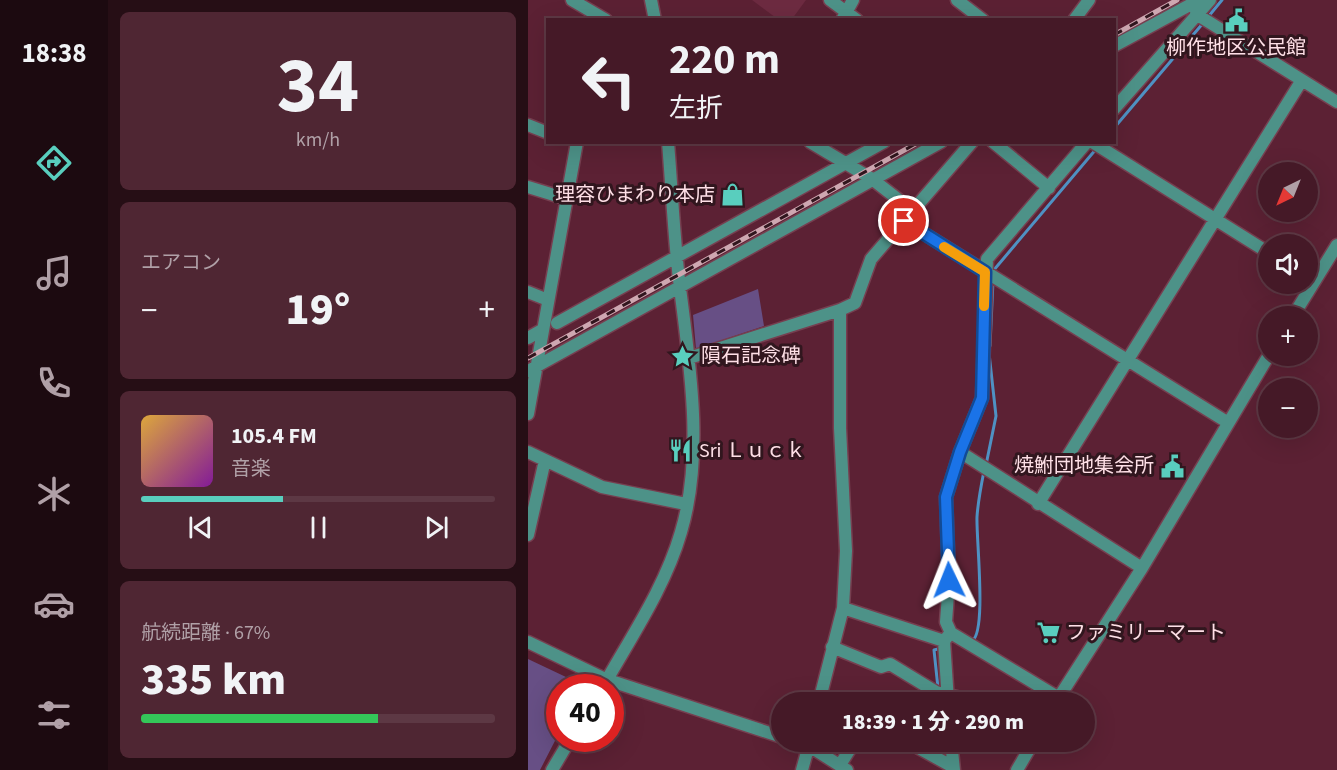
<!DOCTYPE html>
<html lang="ja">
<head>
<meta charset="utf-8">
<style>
  :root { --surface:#451927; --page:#4f2633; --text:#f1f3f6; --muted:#b0a0a7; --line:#5d3844; --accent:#59cebe }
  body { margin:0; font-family:"Source Sans 3","Noto Sans JP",sans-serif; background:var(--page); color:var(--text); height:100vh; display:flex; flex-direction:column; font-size:22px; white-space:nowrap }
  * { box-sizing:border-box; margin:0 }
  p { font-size:20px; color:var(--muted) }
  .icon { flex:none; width:33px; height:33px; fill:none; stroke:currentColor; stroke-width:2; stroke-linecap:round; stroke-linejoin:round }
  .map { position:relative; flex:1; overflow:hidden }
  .panel { display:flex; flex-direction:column; gap:12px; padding:12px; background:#260e15; width:420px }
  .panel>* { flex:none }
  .banner { position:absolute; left:18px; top:18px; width:570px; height:126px; border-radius:0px; box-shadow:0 6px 24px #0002,0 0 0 2px var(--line); background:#451927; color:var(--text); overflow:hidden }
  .needle { width:39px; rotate:223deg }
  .fabs { position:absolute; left:730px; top:162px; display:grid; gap:12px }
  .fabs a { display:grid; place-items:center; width:60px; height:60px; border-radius:50%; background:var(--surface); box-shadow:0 6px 24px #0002,0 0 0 2px var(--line); font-size:30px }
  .speed { position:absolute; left:18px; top:674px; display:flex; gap:12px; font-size:30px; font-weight:700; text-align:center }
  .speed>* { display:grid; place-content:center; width:78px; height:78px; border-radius:50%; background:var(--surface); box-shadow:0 6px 24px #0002,0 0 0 2px var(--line); line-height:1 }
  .speed .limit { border:9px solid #d22; background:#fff; color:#111 }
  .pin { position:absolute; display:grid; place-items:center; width:51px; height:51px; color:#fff; margin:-26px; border:3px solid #fff; border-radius:50%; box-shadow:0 2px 6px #0007 }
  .me { position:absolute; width:66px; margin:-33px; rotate:358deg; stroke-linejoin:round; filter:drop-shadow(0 0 4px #0008) }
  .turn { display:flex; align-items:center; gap:21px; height:126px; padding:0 24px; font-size:27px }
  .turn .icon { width:78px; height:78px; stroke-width:2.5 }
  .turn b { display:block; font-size:42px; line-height:51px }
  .big { font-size:45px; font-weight:800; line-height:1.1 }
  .panel .tile { flex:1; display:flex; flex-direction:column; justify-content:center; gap:9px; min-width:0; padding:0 21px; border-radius:9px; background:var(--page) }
  .panel .dial { align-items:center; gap:0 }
  .dial b { font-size:78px; line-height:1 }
  .song { display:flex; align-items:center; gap:18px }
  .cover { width:72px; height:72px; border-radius:9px; background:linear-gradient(135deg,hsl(40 70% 55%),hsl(290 70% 35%)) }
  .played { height:6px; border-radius:3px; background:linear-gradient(90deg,var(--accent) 40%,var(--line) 40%) }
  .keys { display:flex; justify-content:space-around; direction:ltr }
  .heat { display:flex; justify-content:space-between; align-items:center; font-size:33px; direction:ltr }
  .charge { height:9px; border-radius:4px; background:linear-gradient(90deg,#34c759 67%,var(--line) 0) }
  .trip { position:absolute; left:243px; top:692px; width:324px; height:60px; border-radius:30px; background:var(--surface); box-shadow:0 6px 24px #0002,0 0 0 2px var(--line); font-weight:800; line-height:60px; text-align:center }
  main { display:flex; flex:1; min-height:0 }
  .tabs { display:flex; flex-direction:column; width:108px; justify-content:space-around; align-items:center; background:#1c0a10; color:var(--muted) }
  .tabs .icon { width:42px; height:42px }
  .tabs .on { color:var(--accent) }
  .tabs b { font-size:27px; color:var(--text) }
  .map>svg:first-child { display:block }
</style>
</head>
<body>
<main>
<nav class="tabs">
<b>18:38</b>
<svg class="icon on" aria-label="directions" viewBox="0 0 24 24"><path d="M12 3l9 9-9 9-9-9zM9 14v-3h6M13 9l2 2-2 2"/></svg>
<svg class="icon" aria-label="music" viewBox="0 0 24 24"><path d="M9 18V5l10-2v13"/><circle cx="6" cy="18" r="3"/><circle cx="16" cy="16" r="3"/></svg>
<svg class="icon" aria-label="phone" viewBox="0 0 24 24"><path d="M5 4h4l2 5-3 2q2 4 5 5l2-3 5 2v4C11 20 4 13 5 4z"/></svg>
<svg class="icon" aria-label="climate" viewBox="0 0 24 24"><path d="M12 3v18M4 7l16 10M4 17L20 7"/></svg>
<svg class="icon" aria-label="car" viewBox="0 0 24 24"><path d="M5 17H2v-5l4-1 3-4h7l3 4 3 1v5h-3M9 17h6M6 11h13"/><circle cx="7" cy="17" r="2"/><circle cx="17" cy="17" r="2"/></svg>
<svg class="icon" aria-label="filters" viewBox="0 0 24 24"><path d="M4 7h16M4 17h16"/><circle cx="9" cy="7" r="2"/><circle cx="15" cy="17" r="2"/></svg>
</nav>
<section class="panel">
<div class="tile dial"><b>34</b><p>km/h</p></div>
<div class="tile"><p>エアコン</p>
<div class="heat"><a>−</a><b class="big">19°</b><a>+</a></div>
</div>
<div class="tile">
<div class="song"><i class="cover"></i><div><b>105.4 FM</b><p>音楽</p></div></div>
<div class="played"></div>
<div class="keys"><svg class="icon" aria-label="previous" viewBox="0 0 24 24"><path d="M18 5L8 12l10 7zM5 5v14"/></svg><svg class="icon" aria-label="pause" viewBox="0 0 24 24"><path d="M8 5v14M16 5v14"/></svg><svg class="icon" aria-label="next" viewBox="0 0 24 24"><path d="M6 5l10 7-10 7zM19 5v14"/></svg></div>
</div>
<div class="tile"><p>航続距離 · 67%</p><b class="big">335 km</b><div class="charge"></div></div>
</section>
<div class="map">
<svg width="809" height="770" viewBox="0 0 809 770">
  <rect width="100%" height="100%" fill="#5c2134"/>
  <path fill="#6d2b41" d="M224 0H278L264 19 251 20Z"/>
  <path fill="#674f85" d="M230 289 236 326 168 349 165 315Z
    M0 659 57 686 32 687 31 733 12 770H0Z"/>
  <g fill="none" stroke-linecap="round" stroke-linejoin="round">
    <path stroke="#4f91c3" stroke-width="3" d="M680 17 694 0
      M586 128 676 22
      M465 271 569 148
      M462 346 465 281
      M458 465 468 416 461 353
      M444 641C459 632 448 538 449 517 450 501 453 486 456 471
      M410 688 406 650 414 648
      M413 741 414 757"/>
    <defs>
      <path id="minor" d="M44 0 78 20
        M123 0 127 20
        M302 0 329 20
        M429 0 455 20
        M668 14 809 102
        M314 20 325 0
        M546 20 561 0
        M586 46 671 0
        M586 109 682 0
        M0 125 20 133
        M282 142 344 179 385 211
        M465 142 521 188
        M564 142 741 253
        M0 187 39 199
        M376 221 699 422
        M0 292 20 300
        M765 316 809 245
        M29 323 356 142
        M0 338 14 330
        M161 358 312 310 327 303 343 259 444 142
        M0 371 413 142
        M0 414 49 142
        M0 452 74 487 158 504
        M432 452 614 568
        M510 504 774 80
        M0 535 17 460
        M315 608 416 641
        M420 636 416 641 420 701
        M0 642 77 679 254 737
        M304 647 353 667 362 664 408 692 429 697 439 702
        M80 678C107 631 138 584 153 532 176 455 162 366 152 288 146 240 144 191 140 142
        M531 698 423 633 418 622 421 580 418 497 432 452 454 398 459 259 559 142
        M291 702 315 608 318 551 312 428V310
        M528 702 614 568 741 355
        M266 741 281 746 319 770
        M378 741 425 767
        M423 741 426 770
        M312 765 327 741
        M24 770 43 738
        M274 770 282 741
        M489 770 506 741"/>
    </defs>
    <use href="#minor" stroke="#763f50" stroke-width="15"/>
    <use href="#minor" stroke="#4d9288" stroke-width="12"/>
    <defs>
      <path id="rail" d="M586 35 649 0
        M0 358 391 142"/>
    </defs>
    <use href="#rail" stroke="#cea7b1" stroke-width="5"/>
    <use href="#rail" stroke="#31161e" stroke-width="3" stroke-dasharray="9" stroke-linecap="butt"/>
  </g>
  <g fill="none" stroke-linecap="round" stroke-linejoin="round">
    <defs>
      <path id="route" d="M376 221 457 272 454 398 432 452 418 497 421 580"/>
    </defs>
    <use href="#route" stroke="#114b97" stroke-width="15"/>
    <use href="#route" stroke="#1a73e8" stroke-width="10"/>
    <path stroke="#f59e0b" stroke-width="10" d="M416 247 457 272 456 306"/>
  </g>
  <defs>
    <symbol id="civic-bare" viewBox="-9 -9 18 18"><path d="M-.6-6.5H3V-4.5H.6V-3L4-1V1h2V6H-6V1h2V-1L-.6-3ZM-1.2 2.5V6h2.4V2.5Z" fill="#59cebe" stroke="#31161e" stroke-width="2.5" paint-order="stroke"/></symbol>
    <symbol id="shop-bare" viewBox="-9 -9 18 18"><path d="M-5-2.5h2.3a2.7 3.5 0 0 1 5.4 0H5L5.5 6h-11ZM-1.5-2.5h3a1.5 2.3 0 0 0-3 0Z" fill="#59cebe" stroke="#31161e" stroke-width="2.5" paint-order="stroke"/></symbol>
    <symbol id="sight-bare" viewBox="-9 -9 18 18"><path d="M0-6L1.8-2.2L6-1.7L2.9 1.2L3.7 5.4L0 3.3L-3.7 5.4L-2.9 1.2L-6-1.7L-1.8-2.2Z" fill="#59cebe" stroke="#31161e" stroke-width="2.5" paint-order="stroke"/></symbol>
    <symbol id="restaurant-bare" viewBox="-9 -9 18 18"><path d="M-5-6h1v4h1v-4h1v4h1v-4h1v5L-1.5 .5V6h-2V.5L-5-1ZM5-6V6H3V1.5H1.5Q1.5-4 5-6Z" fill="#59cebe" stroke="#31161e" stroke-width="2.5" paint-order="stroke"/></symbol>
    <symbol id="supermarket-bare" viewBox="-9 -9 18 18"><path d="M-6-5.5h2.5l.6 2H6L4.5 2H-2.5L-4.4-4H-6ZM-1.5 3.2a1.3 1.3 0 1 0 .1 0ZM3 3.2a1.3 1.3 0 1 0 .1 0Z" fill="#59cebe" stroke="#31161e" stroke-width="2.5" paint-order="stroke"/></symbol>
  </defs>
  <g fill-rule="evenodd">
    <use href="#civic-bare" x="692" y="4" width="33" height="33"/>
    <use href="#shop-bare" x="188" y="178" width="33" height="33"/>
    <use href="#sight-bare" x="138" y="340" width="33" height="33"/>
    <use href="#restaurant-bare" x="136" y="434" width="33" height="33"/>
    <use href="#civic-bare" x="628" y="450" width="33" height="33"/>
    <use href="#supermarket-bare" x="504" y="616" width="33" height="33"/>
  </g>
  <g text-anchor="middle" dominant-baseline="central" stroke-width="6" stroke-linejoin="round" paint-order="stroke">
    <g font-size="20" fill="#fedfe6" stroke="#31161e" text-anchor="start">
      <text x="708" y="48" text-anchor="middle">柳作地区公民館</text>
      <text x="187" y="195" text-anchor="end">理容ひまわり本店</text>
      <text x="173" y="356">隕石記念碑</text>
      <text x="171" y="451">Sri Ｌｕｃｋ</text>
      <text x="626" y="466" text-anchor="end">焼鮒団地集会所</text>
      <text x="538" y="633">ファミリーマート</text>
    </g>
  </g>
</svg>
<div class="fabs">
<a><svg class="needle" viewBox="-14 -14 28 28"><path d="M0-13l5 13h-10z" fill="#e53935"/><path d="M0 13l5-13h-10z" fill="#b0a0a7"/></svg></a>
<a><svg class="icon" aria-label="sound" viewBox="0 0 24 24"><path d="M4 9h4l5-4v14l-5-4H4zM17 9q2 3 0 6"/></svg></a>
<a>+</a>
<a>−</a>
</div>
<div class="speed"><div class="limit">40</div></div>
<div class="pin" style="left:376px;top:221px;background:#d93025"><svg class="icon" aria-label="arrive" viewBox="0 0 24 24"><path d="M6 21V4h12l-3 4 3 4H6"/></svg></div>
<svg class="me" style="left:421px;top:580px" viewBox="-20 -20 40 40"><path d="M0-17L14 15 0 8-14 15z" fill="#1a73e8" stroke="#fff" stroke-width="4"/></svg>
<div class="trip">18:39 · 1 分 · 290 m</div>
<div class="banner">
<div class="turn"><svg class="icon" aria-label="left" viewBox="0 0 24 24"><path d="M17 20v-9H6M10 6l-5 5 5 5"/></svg><div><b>220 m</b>左折</div></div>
</div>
</div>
</main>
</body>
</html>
